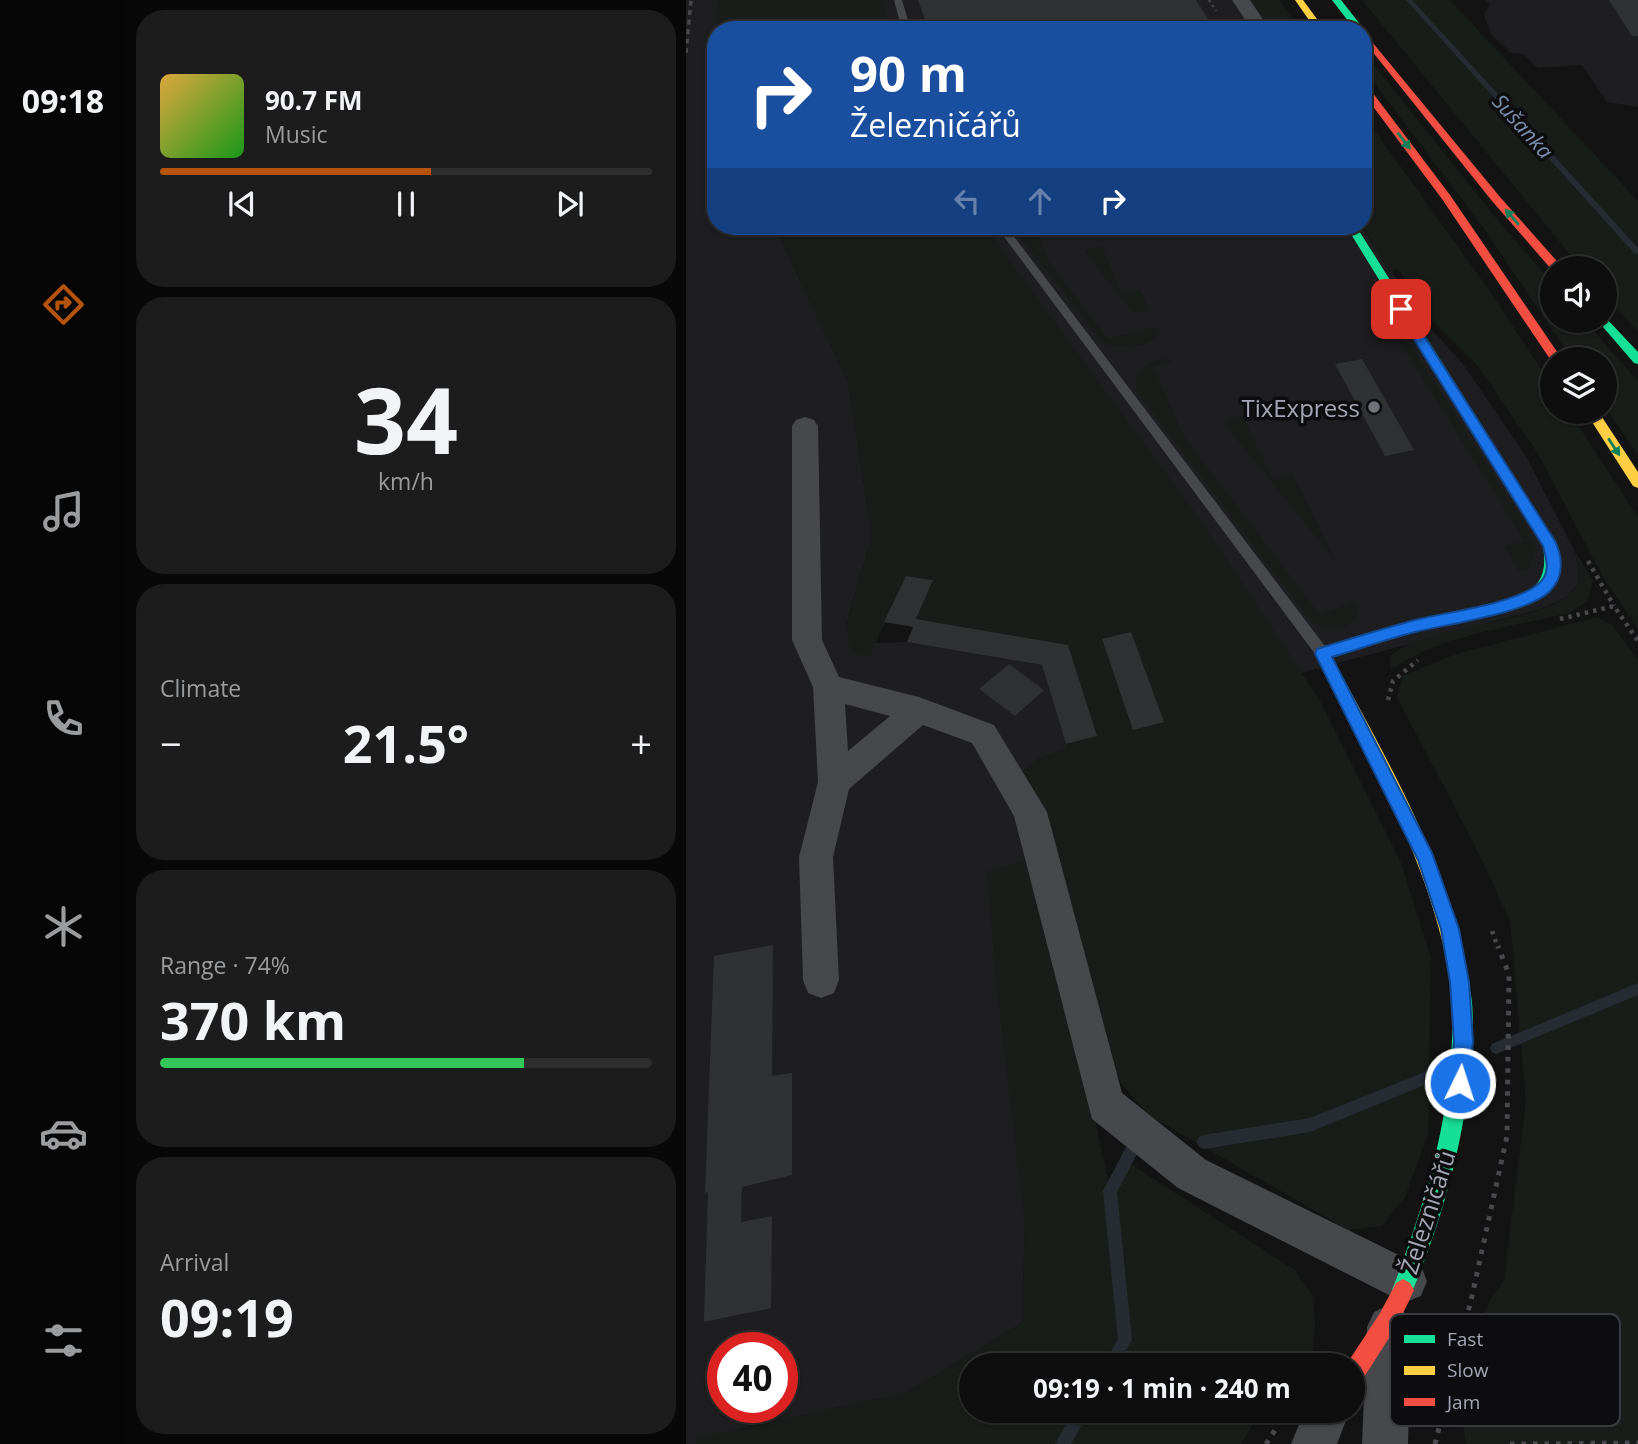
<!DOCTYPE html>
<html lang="en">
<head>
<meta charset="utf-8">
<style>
  :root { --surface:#0e0e0e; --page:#1c1c1c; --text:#f1f3f6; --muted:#9b9c9e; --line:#2e2e2e; --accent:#b45309 }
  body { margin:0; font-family:"Open Sans",sans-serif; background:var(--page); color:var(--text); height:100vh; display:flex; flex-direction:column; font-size:26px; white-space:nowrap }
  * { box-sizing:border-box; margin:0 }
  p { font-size:23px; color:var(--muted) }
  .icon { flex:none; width:38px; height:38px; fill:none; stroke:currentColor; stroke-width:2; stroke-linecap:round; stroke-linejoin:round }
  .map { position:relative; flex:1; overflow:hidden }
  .sheet { display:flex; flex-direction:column; gap:10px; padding:10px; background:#080808; width:560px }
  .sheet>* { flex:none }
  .banner { position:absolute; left:21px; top:21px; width:665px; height:214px; border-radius:28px; box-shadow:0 2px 5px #0004,0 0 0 2px var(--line); background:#1a4fa0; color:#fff; overflow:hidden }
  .fabs { position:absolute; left:854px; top:256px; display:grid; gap:14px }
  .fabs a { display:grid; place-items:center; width:77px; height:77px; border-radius:50%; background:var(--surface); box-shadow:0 2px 5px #0004,0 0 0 2px var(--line); font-size:35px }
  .speed { position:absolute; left:21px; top:1332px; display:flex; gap:14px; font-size:35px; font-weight:700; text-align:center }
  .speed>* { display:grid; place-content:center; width:91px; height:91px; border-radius:50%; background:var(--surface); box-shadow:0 2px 5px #0004,0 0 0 2px var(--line); line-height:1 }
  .speed .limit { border:10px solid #d22; background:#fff; color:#111 }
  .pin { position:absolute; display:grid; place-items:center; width:60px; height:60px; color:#fff; margin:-30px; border-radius:14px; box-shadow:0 4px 10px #0006 }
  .me { position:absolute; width:77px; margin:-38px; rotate:4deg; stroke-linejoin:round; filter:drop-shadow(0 0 5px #0008) }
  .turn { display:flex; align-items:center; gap:24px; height:147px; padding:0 28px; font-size:32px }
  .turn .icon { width:91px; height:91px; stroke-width:2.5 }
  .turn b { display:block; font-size:49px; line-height:60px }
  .lanes { display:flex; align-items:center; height:66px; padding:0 28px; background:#0003; justify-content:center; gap:35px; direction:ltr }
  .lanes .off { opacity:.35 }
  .big { font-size:52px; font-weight:700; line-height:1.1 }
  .sheet .card { flex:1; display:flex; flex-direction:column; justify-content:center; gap:10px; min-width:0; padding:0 24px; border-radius:28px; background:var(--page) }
  .sheet .dial { align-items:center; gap:0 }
  .dial b { font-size:91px; line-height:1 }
  .song { display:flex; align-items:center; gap:21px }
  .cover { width:84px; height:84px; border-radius:10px; background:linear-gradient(135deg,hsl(40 70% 55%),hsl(120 70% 35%)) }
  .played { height:7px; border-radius:4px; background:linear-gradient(90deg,var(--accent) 55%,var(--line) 55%) }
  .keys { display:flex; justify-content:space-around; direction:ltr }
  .heat { display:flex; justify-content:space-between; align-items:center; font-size:38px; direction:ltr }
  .charge { height:10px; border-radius:5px; background:linear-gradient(90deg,#34c759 74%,var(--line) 0) }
  .trip { position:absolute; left:273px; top:1353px; width:406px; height:70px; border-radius:35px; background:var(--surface); box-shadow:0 2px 5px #0004,0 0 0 2px var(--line); font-weight:700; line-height:70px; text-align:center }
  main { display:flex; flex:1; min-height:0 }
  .dock { display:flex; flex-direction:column; width:126px; justify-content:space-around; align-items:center; background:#060606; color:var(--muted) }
  .dock .icon { width:49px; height:49px }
  .dock .current { color:var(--accent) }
  .dock b { font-size:32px; color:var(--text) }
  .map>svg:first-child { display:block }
</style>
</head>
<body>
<main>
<nav class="dock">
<b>09:18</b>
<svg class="icon current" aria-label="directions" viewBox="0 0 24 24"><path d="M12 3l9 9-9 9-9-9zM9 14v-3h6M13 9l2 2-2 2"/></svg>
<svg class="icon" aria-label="music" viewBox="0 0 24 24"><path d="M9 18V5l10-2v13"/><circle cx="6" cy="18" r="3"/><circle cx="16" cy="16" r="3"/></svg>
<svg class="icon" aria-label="phone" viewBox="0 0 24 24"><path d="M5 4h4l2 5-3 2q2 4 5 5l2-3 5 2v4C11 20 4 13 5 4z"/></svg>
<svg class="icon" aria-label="climate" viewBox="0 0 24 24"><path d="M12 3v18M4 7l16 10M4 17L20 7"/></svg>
<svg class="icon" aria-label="car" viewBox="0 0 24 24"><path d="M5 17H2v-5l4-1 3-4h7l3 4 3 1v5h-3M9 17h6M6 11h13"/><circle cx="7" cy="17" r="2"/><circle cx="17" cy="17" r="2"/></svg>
<svg class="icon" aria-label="filters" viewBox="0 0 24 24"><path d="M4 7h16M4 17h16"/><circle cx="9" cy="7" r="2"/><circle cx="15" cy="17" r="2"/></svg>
</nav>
<section class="sheet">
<div class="card">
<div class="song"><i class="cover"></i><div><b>90.7 FM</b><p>Music</p></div></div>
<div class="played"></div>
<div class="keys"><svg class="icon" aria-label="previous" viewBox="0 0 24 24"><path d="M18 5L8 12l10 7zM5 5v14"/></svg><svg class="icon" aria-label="pause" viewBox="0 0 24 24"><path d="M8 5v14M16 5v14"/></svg><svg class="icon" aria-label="next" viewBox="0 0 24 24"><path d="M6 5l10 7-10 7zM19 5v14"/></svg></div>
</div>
<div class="card dial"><b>34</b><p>km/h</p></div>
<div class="card"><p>Climate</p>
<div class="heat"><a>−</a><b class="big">21.5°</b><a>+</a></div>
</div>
<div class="card"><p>Range · 74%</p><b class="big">370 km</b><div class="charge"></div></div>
<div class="card"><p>Arrival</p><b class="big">09:19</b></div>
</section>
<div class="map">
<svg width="952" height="1444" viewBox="0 0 952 1444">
  <rect width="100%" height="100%" fill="#131313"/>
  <path fill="#1e1d1f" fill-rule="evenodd" d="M0 0H31L30 226H88L162 381 186 536 160 625 182 657 189 643 221 642 356 665 380 744V749L353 758 364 852 339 1223 336 1323 220 1393 11 1438 10 1444H0ZM37 1348H96V1407H37Z
    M179 0H565L585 30H188Z
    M799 0H952V107L921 102 896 65 852 68 837 54 825 53 805 34 798 14 804 4Z
    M288 226H675L744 328 777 364 841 458 887 548 893 568 892 584 881 597 854 609 622 671 594 682Z"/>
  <path fill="#181d19" d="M31 0H196L204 30H31Z
    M563 0H593L615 30H582Z
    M676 0H764L952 201V332L919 296V268H895Z
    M677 51 806 213 866 283V320H898L952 381V455L919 407V359H886L796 226 677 68Z
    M677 114 803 290 866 386V411H883L952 517V628L917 577 851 452 791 365 744 318 712 269 702 271 677 226Z
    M88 226H298L512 517 634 701 715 863 745 958 742 1134 719 1197 696 1226 662 1230 464 1116 437 1086 422 1056 335 773 353 758 380 749V744L411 736 382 645 230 619 247 580 221 576 183 657 165 651 160 626 186 536 162 381Z
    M326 226H349L363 262 422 339 470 327 473 335C463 348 435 348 419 345Z
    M416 247 435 293 454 290 463 311 447 313 398 250Z
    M692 330C705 328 718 339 727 349L840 525 849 551 843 569 834 572 818 546 839 541 712 339 694 342 689 335Z
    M478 358 486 362 467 366 498 437 634 615 669 601 671 617C659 635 635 631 622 617L451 391C446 374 461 360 478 358Z
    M557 417 586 479 607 475 649 560 542 428 539 421Z
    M887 548 907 581 901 602 883 613C827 627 756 635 708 668L705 667 704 656C743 622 873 623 891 585 896 573 891 560 887 548Z
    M911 617 926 625 952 660V1444H780L774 1406 786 1339 804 1301 818 1280 840 1101 824 921 789 846 711 697 717 676 767 655Z
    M346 858 385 1006 424 1190 440 1161 609 1270 627 1296 629 1325 625 1365H285V1410L575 1411 555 1444H10V1438L220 1393 336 1323 339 1223 310 980 301 872Z"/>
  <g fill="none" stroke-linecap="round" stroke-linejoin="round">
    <path fill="#272c33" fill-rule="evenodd" d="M720 0H726L952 248V254H949Z
      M952 983V995L810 1054 806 1052 804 1048 806 1044Z
      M741 1071 746 1072 747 1077 746 1082 624 1132 518 1149 513 1147 511 1142 513 1137 518 1135 624 1118Z
      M445 1145 450 1147 452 1152 431 1192 446 1340 432 1365H417L432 1339 417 1191 440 1147Z
      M388 1410H404L385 1444H369Z"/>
  </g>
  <path fill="#303133" d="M232 0H510L529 30H267L264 22 241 25Z
    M923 0H952V36H946Z
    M676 359 728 450 699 456 649 364Z
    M220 576 247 580 230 619 382 645 411 736 380 744 356 665 221 642 227 627 198 622Z
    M445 632 478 722 447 730 416 639Z
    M323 664 358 690 329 716 293 689Z
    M87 945 86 1076 106 1073V1175L56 1187 55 1222 86 1216 85 1308 18 1322 22 1192 19 1193 28 956Z"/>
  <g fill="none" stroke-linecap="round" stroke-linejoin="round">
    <path stroke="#49494d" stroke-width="2.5" stroke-dasharray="2.5 3.5" stroke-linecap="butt" d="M523 0 530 11"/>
    <path stroke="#49494d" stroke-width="4.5" stroke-dasharray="3.5 5" stroke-linecap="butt" d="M902 561 928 606
      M874 619 928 606 952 641
      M702 700 707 681 732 660
      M806 931 812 948"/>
    <path stroke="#49494d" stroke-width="5" stroke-dasharray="4.5 7" stroke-linecap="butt" d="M580 1444 591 1427
      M749 1444 786 1296 821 1136 823 975 812 946
      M824 1444 952 1443"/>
    <path fill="#47484b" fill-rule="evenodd" d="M208 0H216L225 30H216Z
      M310 226H320L642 650 645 654 642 658H632Z"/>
    <path fill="#47484b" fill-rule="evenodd" d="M546 0H564L584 30H566Z
      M119 417 128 420 132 426 136 640 153 677 233 697 308 725 361 812 436 1093 520 1160 735 1266 741 1281 735 1296 720 1302 705 1296 492 1188 406 1119 328 816 286 743 237 725 163 789 147 857 153 980 148 993 135 998 122 993 117 980 113 857 132 782 127 687 106 640V426L110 420ZM159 704 204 716 162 751Z
      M703 1305 718 1312 725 1327 722 1444H676L681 1327 688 1312Z
      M619 1410H664L651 1444H605Z"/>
    <path fill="#16e098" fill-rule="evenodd" d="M646 0H655L677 28 679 30 677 32V30H669Z
      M660 226H670L871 545C880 601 836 609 791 619L784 613 786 609C825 596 866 600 857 546Z
      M919 317 952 352V364L948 363 911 320H919Z
      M775 978 781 981C788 997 787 1021 786 1039 783 1128 758 1216 724 1297L717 1301 710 1297 706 1290C745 1189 771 1096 766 987L769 981Z"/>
    <path fill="#ffcf43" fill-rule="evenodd" d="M609 0H617L639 30H630Z
      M899 411H912L952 472V488L947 486Z
      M791 607 796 609 798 613 796 617 729 632 646 657C705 768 762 862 784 987L781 993 775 996 769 993 766 987C744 860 687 766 629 654L632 650 729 620Z"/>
    <path fill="#f24e42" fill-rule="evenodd" d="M677 31 814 197 877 268 866 270 806 201 677 40Z
      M677 83 680 84 764 195 876 359H866V362L756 199 677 93Z
      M717 1279 724 1283 728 1290C714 1323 694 1352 675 1382L667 1385V1365H660L694 1313 710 1283Z"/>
    <path stroke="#47484a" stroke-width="3.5" stroke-dasharray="5 4.5" stroke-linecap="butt" d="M0 53 5 0"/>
  </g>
  <defs><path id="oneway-solid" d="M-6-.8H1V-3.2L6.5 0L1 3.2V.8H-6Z" transform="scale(1.75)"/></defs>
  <g fill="#12815a">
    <use href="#oneway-solid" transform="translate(718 141) rotate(53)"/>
    <use href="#oneway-solid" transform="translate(826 217) rotate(-131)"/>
    <use href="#oneway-solid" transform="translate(928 447) rotate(57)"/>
  </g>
  <path fill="#1a73e8" stroke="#114b97" stroke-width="2" d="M715 305 721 309 869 541C877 558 878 577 864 591 843 613 761 624 729 632 701 639 674 649 646 657L746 853 773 929 783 982 787 1042 781 1090 774 1093 767 1090 764 1083 768 1042 764 982 755 929 732 860 629 654 631 649C663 639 696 629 729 620 761 612 827 604 851 585 865 575 861 560 857 546L709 309Z"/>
  <circle fill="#71737b" stroke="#0d0d0f" stroke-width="2.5" cx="688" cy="407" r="7"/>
  <g text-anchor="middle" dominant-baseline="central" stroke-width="7" stroke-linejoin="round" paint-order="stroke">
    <g font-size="21" font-style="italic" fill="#7d8ead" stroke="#0d0d0f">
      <text transform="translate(837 126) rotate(48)">Sušanka</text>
    </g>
    <g font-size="24" fill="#a4a6b3" stroke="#0d0d0f" text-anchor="end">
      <text x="674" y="407">TixExpress</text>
    </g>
    <g font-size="24" fill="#a4a6b3" stroke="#0d0d0f">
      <text transform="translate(741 1212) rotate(-72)">Železničářů</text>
    </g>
  </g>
  <rect x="704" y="1314" width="230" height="112" rx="10" fill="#0d0d0f" stroke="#3a3b40" stroke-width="2"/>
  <rect x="718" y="1335" width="31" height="8" fill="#16e098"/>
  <rect x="718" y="1366" width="31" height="9" fill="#ffcf43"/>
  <rect x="718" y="1398" width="31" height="8" fill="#f24e42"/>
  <g font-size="19" fill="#a4a6b3">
    <text x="761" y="1346">Fast</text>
    <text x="761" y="1377">Slow</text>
    <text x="761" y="1409">Jam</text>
  </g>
</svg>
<div class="fabs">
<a><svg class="icon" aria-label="sound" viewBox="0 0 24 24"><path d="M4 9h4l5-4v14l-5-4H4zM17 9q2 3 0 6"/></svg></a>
<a><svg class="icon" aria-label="layers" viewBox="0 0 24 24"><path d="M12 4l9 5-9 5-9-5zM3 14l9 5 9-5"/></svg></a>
</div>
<div class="speed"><div class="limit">40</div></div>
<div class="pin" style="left:715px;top:309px;background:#d93025"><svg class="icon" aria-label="arrive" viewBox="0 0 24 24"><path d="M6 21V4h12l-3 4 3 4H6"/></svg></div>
<svg class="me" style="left:774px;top:1083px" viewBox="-20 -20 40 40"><circle r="17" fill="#1a73e8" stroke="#fff" stroke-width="3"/><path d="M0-11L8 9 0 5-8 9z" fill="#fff"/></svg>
<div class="trip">09:19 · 1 min · 240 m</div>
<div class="banner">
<div class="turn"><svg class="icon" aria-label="right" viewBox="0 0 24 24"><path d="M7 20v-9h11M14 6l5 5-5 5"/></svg><div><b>90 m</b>Železničářů</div></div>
<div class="lanes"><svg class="icon off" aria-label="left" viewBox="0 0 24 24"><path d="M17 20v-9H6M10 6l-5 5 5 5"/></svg><svg class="icon off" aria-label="ahead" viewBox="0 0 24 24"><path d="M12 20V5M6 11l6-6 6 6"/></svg><svg class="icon" aria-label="right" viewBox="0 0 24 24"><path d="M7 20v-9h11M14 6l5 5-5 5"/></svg></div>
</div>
</div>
</main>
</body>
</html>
